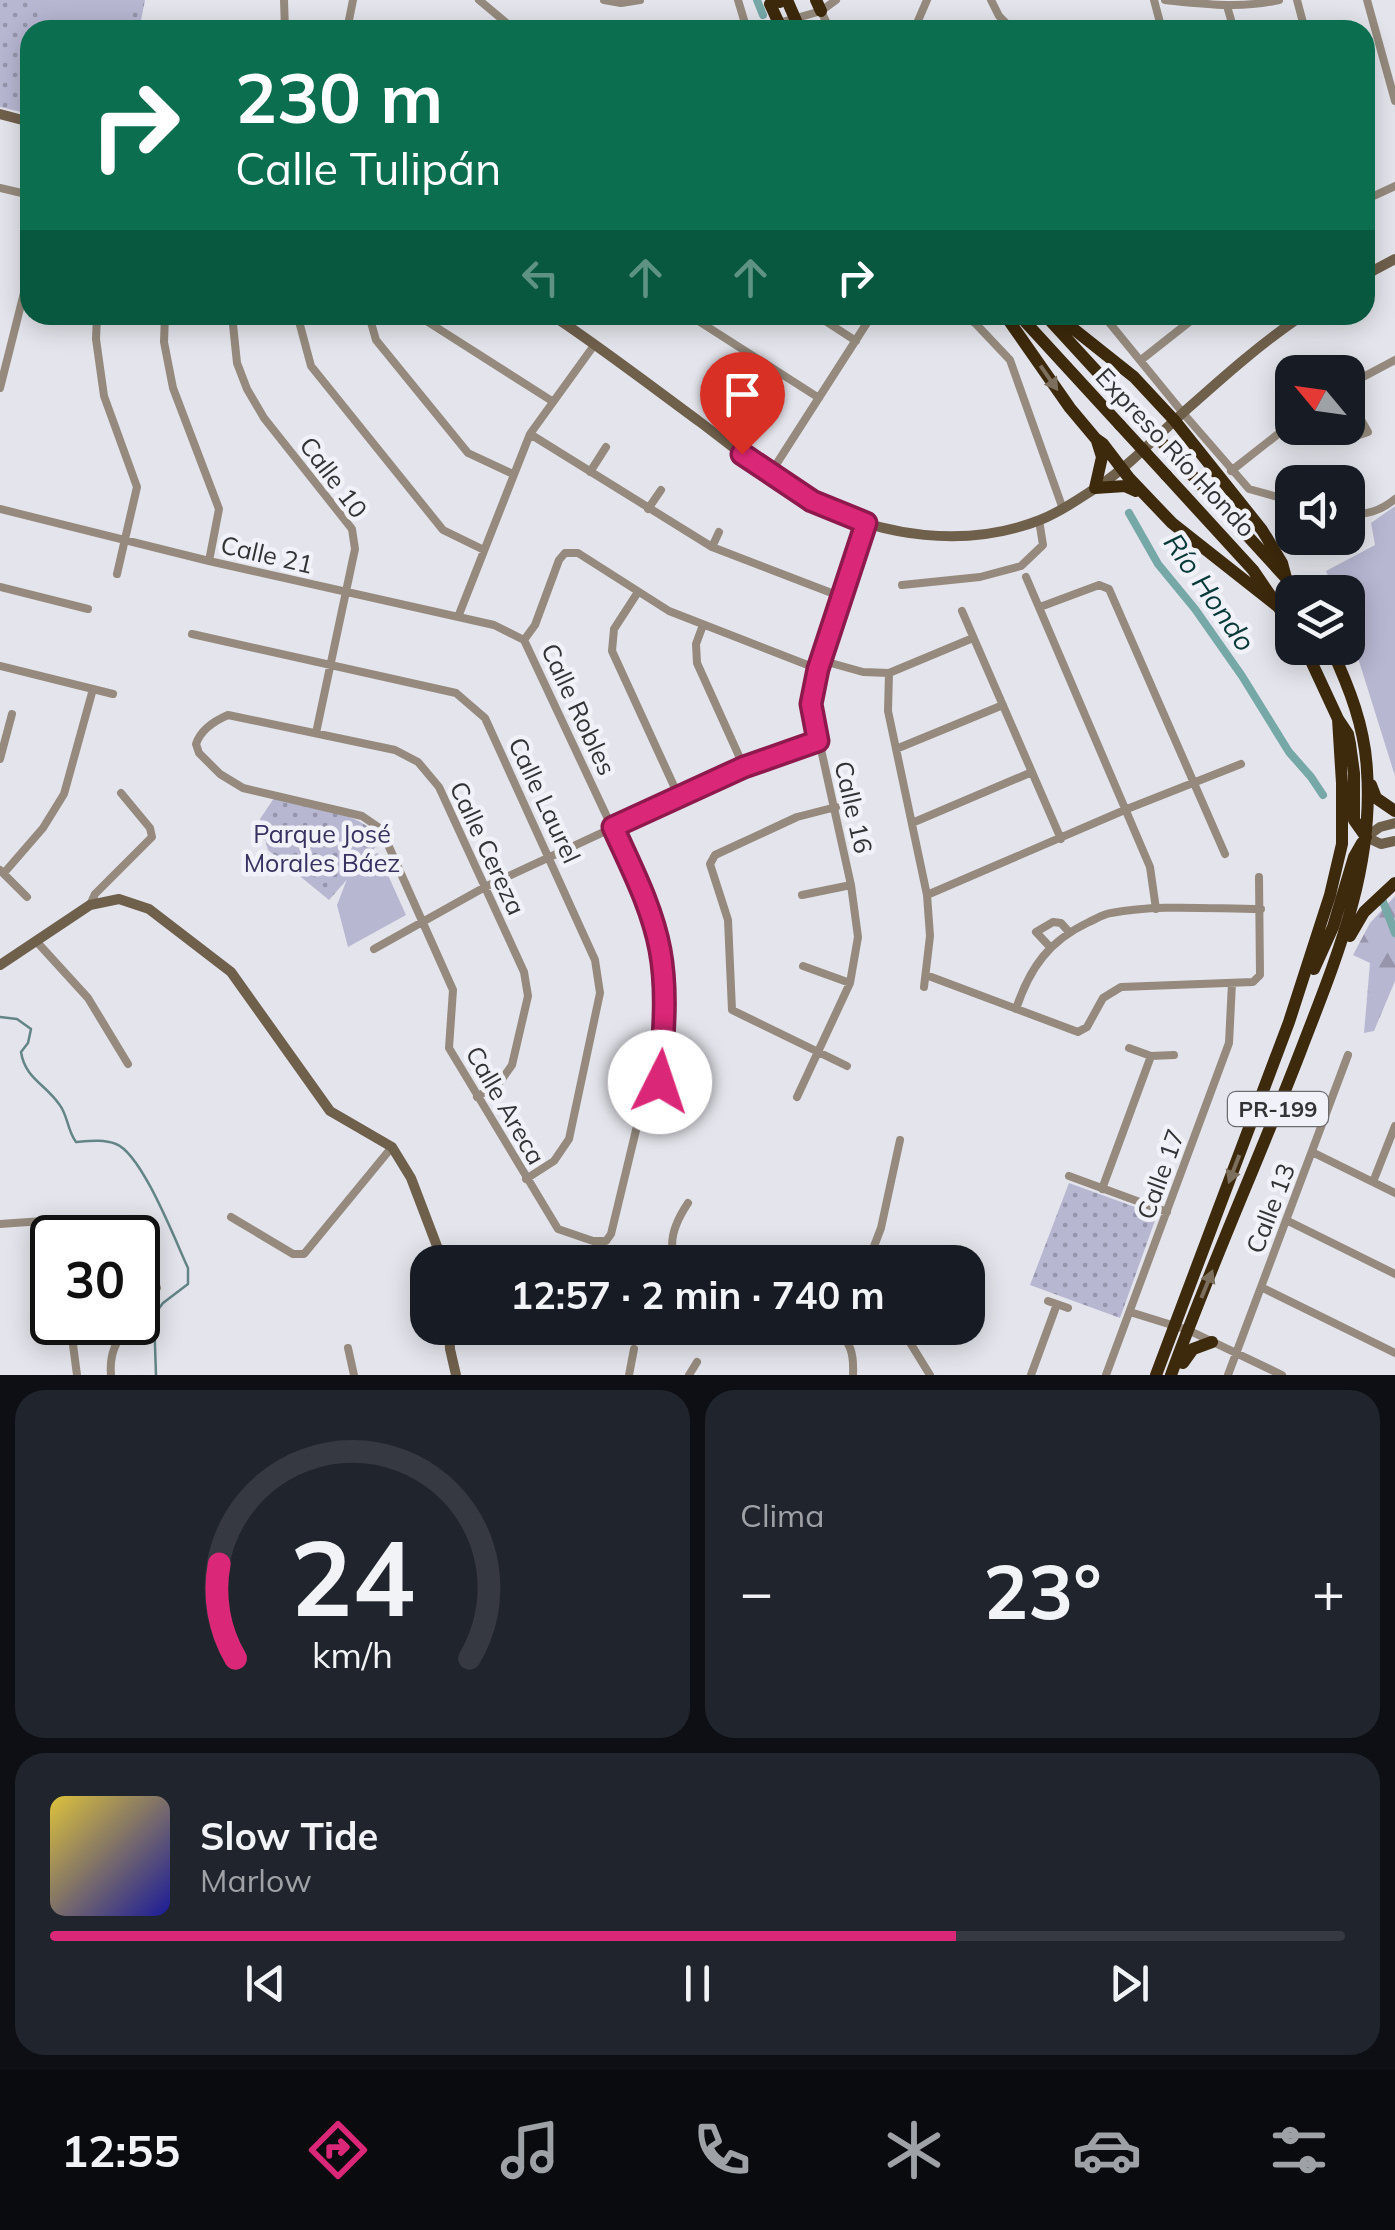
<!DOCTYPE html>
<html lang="es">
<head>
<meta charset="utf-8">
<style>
  :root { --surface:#171b24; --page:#20242c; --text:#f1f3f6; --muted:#9ea1a6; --line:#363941; --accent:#db2777 }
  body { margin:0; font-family:Mulish,sans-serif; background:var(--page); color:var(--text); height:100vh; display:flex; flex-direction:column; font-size:38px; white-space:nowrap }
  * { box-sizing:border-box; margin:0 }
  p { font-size:32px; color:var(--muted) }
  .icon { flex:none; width:55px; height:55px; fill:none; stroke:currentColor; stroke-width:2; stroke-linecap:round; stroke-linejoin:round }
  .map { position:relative; height:1375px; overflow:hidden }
  .details { display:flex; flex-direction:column; gap:15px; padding:15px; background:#0d0f14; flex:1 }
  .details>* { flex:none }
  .banner { position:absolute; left:20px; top:20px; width:1355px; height:305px; border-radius:30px; box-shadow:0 5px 25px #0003; background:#0b6e4f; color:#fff; overflow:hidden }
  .needle { width:65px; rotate:299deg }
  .buttons { position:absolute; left:1275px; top:355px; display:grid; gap:20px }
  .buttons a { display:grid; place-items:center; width:90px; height:90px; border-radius:20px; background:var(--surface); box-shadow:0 5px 25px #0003; font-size:50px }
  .speed { position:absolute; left:30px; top:1215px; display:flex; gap:20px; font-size:50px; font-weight:700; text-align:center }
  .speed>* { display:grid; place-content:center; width:130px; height:130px; border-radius:50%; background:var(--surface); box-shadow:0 5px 25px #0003; line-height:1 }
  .speed .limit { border:5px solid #111; border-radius:15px; background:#fff; color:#111 }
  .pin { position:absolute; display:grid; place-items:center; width:85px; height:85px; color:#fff; margin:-102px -42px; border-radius:50% 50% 50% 0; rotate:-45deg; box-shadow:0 0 10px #0007 }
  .pin .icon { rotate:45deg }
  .me { position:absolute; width:110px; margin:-55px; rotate:4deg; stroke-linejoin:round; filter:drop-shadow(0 0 8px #0008) }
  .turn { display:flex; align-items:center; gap:35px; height:210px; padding:0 50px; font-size:45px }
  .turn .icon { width:130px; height:130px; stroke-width:2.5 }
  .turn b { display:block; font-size:70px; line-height:85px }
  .lanes { display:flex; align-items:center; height:95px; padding:0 50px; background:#0003; justify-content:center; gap:50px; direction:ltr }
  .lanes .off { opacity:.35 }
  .big { font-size:75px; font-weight:700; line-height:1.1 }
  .details .widget { flex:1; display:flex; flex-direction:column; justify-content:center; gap:15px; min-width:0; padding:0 35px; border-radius:30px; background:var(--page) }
  .details .dial { align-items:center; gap:0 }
  .dial svg { height:260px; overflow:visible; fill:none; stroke:var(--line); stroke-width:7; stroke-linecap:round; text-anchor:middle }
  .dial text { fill:var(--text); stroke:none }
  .song { display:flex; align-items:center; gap:30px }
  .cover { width:120px; height:120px; border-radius:15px; background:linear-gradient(135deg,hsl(50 70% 55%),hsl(240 70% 35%)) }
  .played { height:10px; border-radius:5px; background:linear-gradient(90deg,var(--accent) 70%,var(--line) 70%) }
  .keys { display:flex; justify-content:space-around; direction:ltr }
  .heat { display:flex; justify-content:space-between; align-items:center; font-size:55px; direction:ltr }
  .details .tiles { flex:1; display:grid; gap:15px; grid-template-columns:1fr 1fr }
  .widget:last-child { grid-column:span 2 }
  .trip { position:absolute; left:410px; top:1245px; width:575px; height:100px; border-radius:30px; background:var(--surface); box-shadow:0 5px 25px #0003; font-weight:700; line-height:100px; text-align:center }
  .tabs { display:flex; height:160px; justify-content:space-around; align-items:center; background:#090b0e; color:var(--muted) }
  .tabs .icon { width:70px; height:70px }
  .tabs .selected { color:var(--accent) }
  .tabs b { font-size:45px; color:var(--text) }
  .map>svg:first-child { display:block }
</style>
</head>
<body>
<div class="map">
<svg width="1395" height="1375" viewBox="0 0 1395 1375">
  <defs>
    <pattern id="grass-dots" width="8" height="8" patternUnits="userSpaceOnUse" patternTransform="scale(2.5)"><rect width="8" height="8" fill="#b8b7d2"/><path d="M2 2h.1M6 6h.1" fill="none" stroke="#9695ab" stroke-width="1.8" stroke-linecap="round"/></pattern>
    <pattern id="forest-firs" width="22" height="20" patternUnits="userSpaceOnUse" patternTransform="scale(2.5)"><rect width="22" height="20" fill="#b8b7d2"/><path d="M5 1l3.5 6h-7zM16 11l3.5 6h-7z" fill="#9695ab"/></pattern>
  </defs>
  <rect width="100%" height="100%" fill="#e4e4ec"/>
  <path fill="url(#grass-dots)" d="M0 0H145L139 30H30V114L0 107Z
    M274 798C305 806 359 811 379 837V843L329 900 268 850 260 819Z
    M1069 1183 1157 1215 1120 1318 1030 1285Z"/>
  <path fill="url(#forest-firs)" d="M1395 896V981L1374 1031 1364 1033 1370 963 1353 955 1370 923Z"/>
  <path fill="#b8b7d2" d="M42 0H130L124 30H45L41 13Z
    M1395 506V776L1348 626V592H1335L1326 571 1375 545 1371 523Z
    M378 853 406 915 348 947 337 905 354 861Z"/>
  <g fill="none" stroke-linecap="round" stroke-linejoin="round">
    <path stroke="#638586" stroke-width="2.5" d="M0 1017 17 1019 31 1029 28 1043 21 1052C25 1078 45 1084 59 1104 68 1115 67 1130 76 1142 88 1141 104 1139 116 1144 142 1154 175 1240 188 1268V1284L163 1303 154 1315 156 1375"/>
    <path stroke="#77a8a8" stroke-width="8" d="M757 0 763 15
      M1129 513 1158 564 1195 609 1242 676 1289 752 1311 777 1323 795
      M1382 899 1395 933"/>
    <path stroke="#958a7d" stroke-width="8" d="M284 0 285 30
      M479 0 515 30
      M604 0 621 3 640 0
      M738 0 747 30
      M991 0 999 16 1013 30
      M1154 0 1162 30
      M1165 0C1204 4 1241 9 1279 0
      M1297 0 1305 30
      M1367 0 1395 101
      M1227 6 1234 30
      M821 11 830 30
      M285 24 315 30
      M347 30 353 0
      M755 30 821 11 836 0
      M914 30 927 0
      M0 188 30 195
      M1365 200 1395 186
      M97 315 96 339 104 396 137 487 117 574
      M165 315 164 342 173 388 219 509 209 561
      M232 315 237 363 247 389 264 418 352 529 355 549 316 733
      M302 315 300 325 311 366 443 530 484 550
      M371 315 370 319 376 340 468 453 513 474
      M417 315 552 401
      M689 315 819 398
      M816 315 856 341
      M962 315 975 323 1010 360 1063 509
      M1103 315 1183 413 1249 489 1292 501
      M1141 360 1198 315
      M1348 385 1395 360
      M0 388 30 269
      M1315 428 1329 441H1342L1368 432 1348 397
      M530 434 712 547 842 597
      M1231 471 1292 423
      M590 472 606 447
      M770 474 872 315
      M0 509 209 561 494 625 524 640
      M648 509 661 490
      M1348 515C1367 514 1379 512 1395 499
      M712 547 719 532
      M1026 577 1150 867 1156 909
      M902 585 980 577 1021 566 1043 545 1039 520
      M0 587 88 609
      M638 592 614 629 612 651 679 797
      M1040 607 1099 585 1109 589 1225 854
      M962 611 1061 839
      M458 617 530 434 595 344
      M703 625 696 644 697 663 744 767
      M192 634 456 693 485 718 595 960 600 993 569 1139 554 1161 526 1179
      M524 640 647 902 660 950 665 1003 660 1082
      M524 640 535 625 559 560 565 553H578L669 611 818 669
      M820 660 863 672 889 673 973 638
      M0 666 113 694
      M889 673 888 711 927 895 930 936 924 987
      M896 749 1003 705
      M0 759 12 714
      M836 807 797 817 715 855 710 864 728 920 732 1010 847 1066
      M912 823 1032 772
      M0 870 27 897
      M4 873 43 828 64 794 93 689
      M802 895 851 885
      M927 895 1127 809 1241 764
      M90 905 95 894 152 837 150 828 121 793
      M36 941 88 998 128 1064
      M1050 947 1036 932 1053 922 1061 923 1069 932
      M374 949 485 887 744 767 818 741
      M803 966 850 983
      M926 975 1078 1032 1087 1027 1103 998 1121 987 1253 982 1260 975 1259 877
      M1016 1009C1030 967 1049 941 1089 922 1096 919 1103 914 1111 913 1159 904 1212 909 1261 909
      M1129 1048 1151 1056 1174 1055
      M477 1097 500 1082 512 1065 528 996 524 972 439 787 418 762 395 750 228 715C214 721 201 729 196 744L199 753 220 774 243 788 362 816 381 829 453 990 449 1048 558 1229 593 1241H606L611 1234 637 1126
      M797 1097 850 983 858 937 851 885 811 704 820 660 866 523
      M1312 1152 1395 1193
      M1069 1176 1167 1212
      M1373 1182 1395 1126
      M1102 1189 1151 1056
      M688 1203C678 1218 667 1240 675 1257L697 1262
      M231 1217 293 1254H304L392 1147
      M1286 1220 1395 1274
      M0 1224 43 1221 52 1245
      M77 1238C87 1222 110 1218 128 1220L137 1238
      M138 1238 146 1254 157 1288 138 1314
      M868 1262 881 1228 900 1140
      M1261 1287 1395 1353
      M1048 1301 1068 1308
      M1130 1312 1188 1330 1282 1375
      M70 1322 77 1375
      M834 1328C851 1342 854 1353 853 1375
      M901 1328 930 1375
      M348 1348 354 1375
      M111 1375C109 1351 117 1341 131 1322
      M629 1375 634 1349
      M689 1375 697 1362
      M1031 1375 1057 1304
      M1106 1375 1229 1043 1232 983
      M1228 1375 1348 1055"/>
    <path stroke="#6f604c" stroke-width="10" d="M0 114 30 122
      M1365 275 1395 259
      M552 315C603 349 651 386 700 422 736 449 772 480 812 501 881 537 966 549 1040 520 1061 512 1080 498 1099 486 1130 465 1157 436 1185 411 1222 378 1261 343 1303 315
      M1395 823 1380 827 1366 837 1381 844 1395 841
      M0 965 90 905 119 899 149 909 231 972 330 1111 392 1147 411 1178 443 1262
      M449 1328 450 1349 456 1375"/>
    <path stroke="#3d290b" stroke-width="12" d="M779 0 780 2
      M816 0 821 11
      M1005 315 1070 408 1096 439 1103 444 1129 478 1172 523 1281 609
      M1019 315 1120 425
      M1045 315 1135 413
      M1056 315 1134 377 1175 421 1262 530 1282 563 1286 578
      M1097 441 1102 457 1095 488 1125 486 1136 491
      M1180 462 1286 578 1297 592
      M1166 475 1253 570 1292 627
      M1338 719 1348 734 1350 744 1354 773V820L1366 837
      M1371 785 1376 798 1395 811
      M1350 936 1364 912 1395 883
      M1314 969 1333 927 1354 857 1362 843
      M1183 1363 1193 1349 1212 1342
      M1156 1375 1289 1022 1330 895 1342 844V783L1338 719 1305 648
      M1171 1375C1211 1265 1259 1159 1301 1050 1336 959 1374 870 1367 771 1365 727 1349 687 1331 648"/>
    <path stroke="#3d290b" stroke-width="12" d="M787 0 800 30
      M770 4 782 30
      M1135 413 1180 462
      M1120 425 1166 475"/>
  </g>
  <defs><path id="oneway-solid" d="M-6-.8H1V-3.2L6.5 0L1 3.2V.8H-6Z" transform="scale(2.5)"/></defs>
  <g fill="#7c6f5e">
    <use href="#oneway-solid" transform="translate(1049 378) rotate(55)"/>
    <use href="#oneway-solid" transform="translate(1234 1169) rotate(111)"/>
    <use href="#oneway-solid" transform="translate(1207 1284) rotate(-68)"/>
  </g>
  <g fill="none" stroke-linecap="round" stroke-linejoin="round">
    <defs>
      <path id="route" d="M660 1082C663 1038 668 993 660 950 652 907 631 867 613 827L744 767 818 741 811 704 818 669 866 523 812 501 742 454"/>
    </defs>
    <use href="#route" stroke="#8e194d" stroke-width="25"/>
    <use href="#route" stroke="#db2777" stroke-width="18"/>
  </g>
  <g text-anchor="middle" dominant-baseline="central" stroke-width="9" stroke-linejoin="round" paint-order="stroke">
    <rect fill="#f1f1f9" stroke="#6c6c70" stroke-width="2.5" x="1228" y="1092" width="100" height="34" rx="8"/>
    <g font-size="22" font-weight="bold" fill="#333336">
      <text x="1278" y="1109">PR-199</text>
    </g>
    <g font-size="25" fill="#333336" stroke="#f1f1f9">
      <text transform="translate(1176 452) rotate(47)">Expreso Río Hondo</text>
      <text transform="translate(334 477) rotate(53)">Calle 10</text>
      <text transform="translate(267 554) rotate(13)">Calle 21</text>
      <text transform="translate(579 709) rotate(65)">Calle Robles</text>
      <text transform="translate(545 800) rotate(65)">Calle Laurel</text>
      <text transform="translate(854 807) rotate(77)">Calle 16</text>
      <text transform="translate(488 848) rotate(65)">Calle Cereza</text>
      <text transform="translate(506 1105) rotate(60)">Calle Areca</text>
      <text transform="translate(1160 1174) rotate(-70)">Calle 17</text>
      <text transform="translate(1270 1208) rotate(-69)">Calle 13</text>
    </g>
    <g font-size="25" fill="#383262" stroke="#f1f1f9">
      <text x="322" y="833">Parque José<tspan x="322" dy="29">Morales Báez</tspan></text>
    </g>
    <g font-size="28" font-style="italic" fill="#073939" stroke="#f1f1f9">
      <text transform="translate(1210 592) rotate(55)">Río Hondo</text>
    </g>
  </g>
</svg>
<div class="buttons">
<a><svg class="needle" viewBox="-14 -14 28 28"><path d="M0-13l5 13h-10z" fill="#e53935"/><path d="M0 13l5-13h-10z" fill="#9ea1a6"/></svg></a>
<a><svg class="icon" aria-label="sound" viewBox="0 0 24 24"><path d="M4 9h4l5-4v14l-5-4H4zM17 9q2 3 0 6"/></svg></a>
<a><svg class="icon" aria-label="layers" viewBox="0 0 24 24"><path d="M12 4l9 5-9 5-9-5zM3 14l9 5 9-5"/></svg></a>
</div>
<div class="speed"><div class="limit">30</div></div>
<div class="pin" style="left:742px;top:454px;background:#d93025"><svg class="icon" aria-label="arrive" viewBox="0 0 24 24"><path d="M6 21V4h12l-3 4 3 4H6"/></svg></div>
<svg class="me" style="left:660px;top:1082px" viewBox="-20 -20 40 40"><circle r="19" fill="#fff"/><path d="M0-13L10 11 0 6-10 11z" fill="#db2777"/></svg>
<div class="trip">12:57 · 2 min · 740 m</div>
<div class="banner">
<div class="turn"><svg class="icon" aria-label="right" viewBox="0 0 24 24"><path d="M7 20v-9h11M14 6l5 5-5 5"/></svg><div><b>230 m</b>Calle Tulipán</div></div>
<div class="lanes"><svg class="icon off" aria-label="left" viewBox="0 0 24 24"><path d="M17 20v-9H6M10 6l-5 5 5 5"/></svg><svg class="icon off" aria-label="ahead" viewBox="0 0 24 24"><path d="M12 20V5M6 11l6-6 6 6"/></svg><svg class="icon off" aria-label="ahead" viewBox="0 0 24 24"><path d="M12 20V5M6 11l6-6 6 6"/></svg><svg class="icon" aria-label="right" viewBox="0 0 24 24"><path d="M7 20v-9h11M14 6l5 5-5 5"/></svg></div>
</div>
</div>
<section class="details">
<div class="tiles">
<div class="widget dial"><svg viewBox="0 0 100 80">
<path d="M14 69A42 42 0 1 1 86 69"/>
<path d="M14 69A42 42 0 0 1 9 40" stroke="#db2777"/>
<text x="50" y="56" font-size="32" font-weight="700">24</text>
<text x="50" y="72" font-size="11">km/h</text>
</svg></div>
<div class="widget"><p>Clima</p>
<div class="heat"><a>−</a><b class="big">23°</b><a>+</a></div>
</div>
<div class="widget">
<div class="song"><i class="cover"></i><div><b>Slow Tide</b><p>Marlow</p></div></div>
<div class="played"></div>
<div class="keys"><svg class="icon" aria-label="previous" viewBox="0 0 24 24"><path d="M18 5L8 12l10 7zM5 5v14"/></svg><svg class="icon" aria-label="pause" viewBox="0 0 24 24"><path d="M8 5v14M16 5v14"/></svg><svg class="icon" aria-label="next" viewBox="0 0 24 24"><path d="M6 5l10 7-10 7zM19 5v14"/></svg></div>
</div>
</div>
</section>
<nav class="tabs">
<b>12:55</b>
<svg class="icon selected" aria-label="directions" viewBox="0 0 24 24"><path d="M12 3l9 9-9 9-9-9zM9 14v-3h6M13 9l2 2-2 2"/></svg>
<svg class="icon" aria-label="music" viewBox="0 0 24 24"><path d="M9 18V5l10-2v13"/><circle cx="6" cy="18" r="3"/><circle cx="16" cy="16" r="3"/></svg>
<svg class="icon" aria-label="phone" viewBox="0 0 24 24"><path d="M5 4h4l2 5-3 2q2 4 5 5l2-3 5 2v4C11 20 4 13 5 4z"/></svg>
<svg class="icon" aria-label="climate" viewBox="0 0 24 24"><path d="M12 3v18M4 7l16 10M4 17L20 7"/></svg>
<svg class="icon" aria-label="car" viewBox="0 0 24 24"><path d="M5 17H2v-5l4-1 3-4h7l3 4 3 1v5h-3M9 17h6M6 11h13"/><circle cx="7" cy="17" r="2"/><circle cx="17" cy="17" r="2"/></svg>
<svg class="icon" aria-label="filters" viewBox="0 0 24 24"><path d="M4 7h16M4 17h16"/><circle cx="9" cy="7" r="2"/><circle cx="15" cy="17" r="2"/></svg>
</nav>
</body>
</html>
